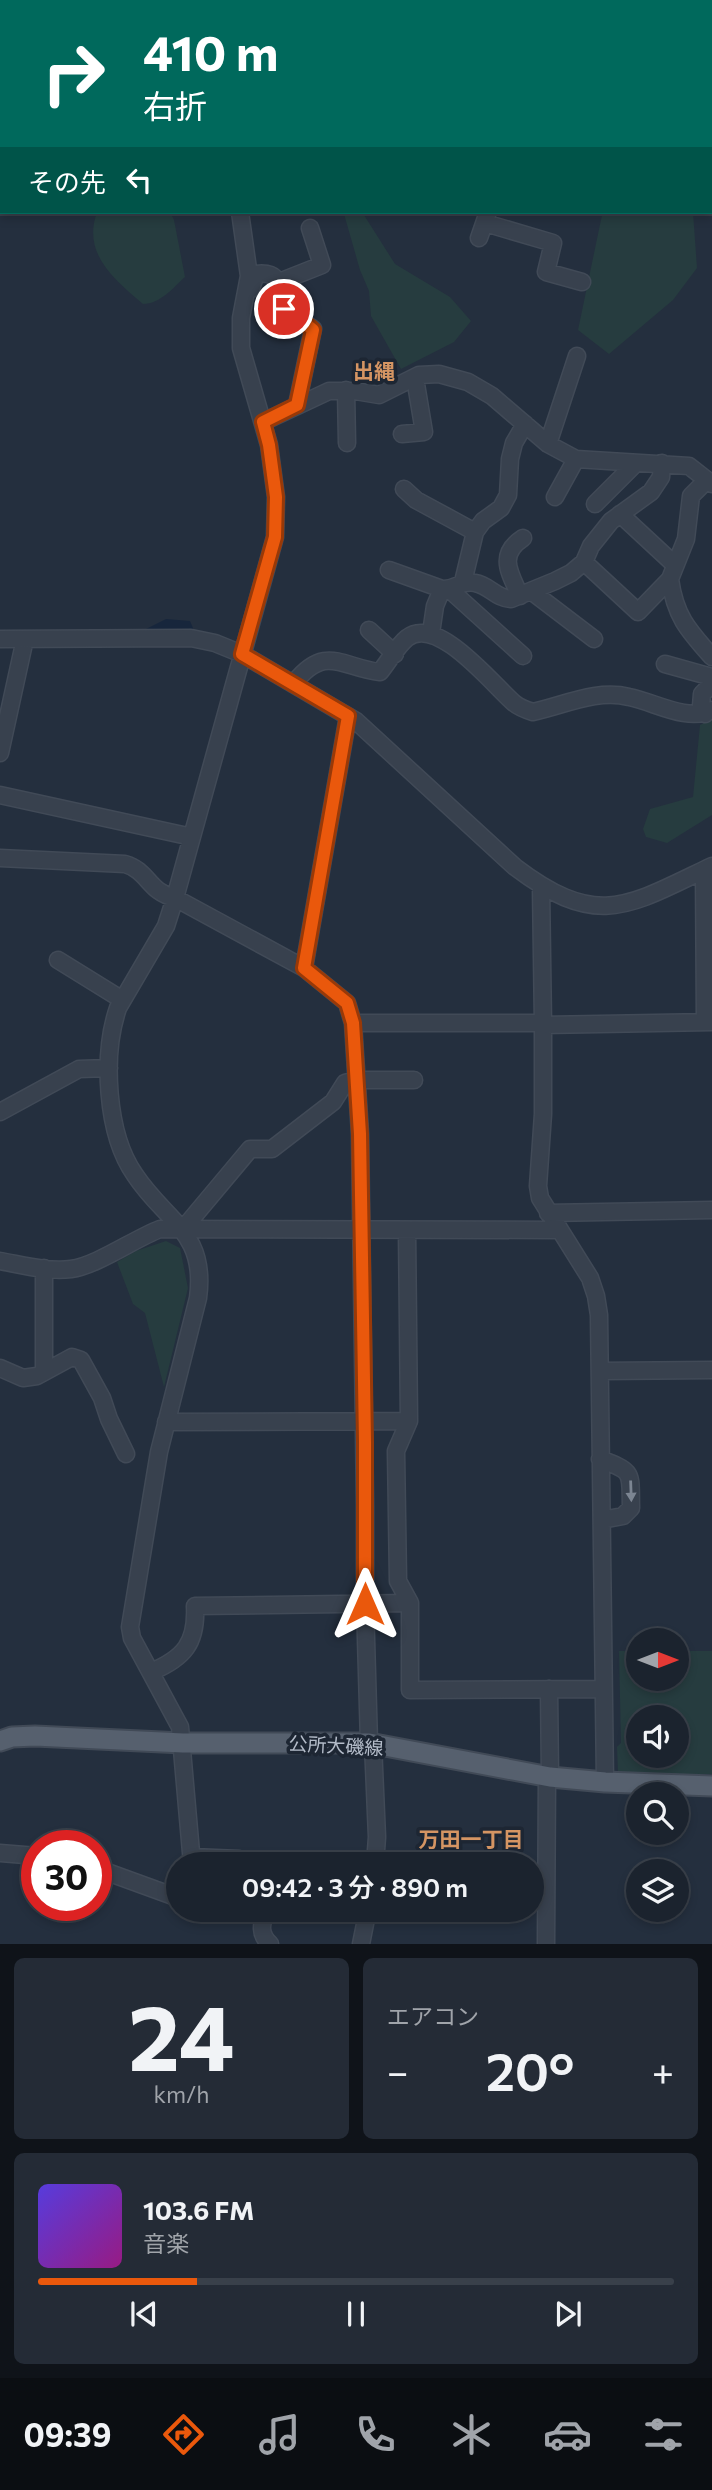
<!DOCTYPE html>
<html lang="ja">
<head>
<meta charset="utf-8">
<style>
  :root { --surface:#1b232e; --page:#242b36; --text:#f1f3f6; --muted:#a0a4aa; --line:#39404a; --accent:#ea580c }
  body { margin:0; font-family:Commissioner,"Noto Sans JP",sans-serif; background:var(--page); color:var(--text); height:100vh; display:flex; flex-direction:column; font-size:26px; white-space:nowrap }
  * { box-sizing:border-box; margin:0 }
  p { font-size:23px; color:var(--muted) }
  .icon { flex:none; width:38px; height:38px; fill:none; stroke:currentColor; stroke-width:2; stroke-linecap:round; stroke-linejoin:round }
  .map { position:relative; height:1944px; overflow:hidden }
  .details { display:flex; flex-direction:column; gap:14px; padding:14px; background:#0f1319; flex:1 }
  .details>* { flex:none }
  .hud { position:absolute; left:0px; top:0px; width:712px; height:214px; box-shadow:0 4px 10px #0003,0 0 0 2px var(--line); background:#00695c; color:#fff; overflow:hidden }
  .needle { width:46px; rotate:90deg }
  .fabs { position:absolute; left:626px; top:1628px; display:grid; gap:14px }
  .fabs a { display:grid; place-items:center; width:63px; height:63px; border-radius:50%; background:var(--surface); box-shadow:0 4px 10px #0003,0 0 0 2px var(--line); font-size:35px }
  .speed { position:absolute; left:21px; top:1830px; display:flex; gap:14px; font-size:35px; font-weight:700; text-align:center }
  .speed>* { display:grid; place-content:center; width:91px; height:91px; border-radius:50%; background:var(--surface); box-shadow:0 4px 10px #0003,0 0 0 2px var(--line); line-height:1 }
  .speed .limit { border:10px solid #d22; background:#fff; color:#111 }
  .pin { position:absolute; display:grid; place-items:center; width:60px; height:60px; color:#fff; margin:-30px; border:4px solid #fff; border-radius:50%; box-shadow:0 2px 7px #0007 }
  .me { position:absolute; width:77px; margin:-38px; rotate:0deg; stroke-linejoin:round; filter:drop-shadow(0 0 5px #0008) }
  .turn { display:flex; align-items:center; gap:24px; height:147px; padding:0 28px; font-size:32px }
  .turn .icon { width:91px; height:91px; stroke-width:2.5 }
  .turn b { display:block; font-size:49px; line-height:60px }
  .then { display:flex; align-items:center; height:66px; padding:0 28px; background:#0003; gap:14px; font-size:26px }
  .big { font-size:52px; font-weight:600; line-height:1.1 }
  .details .widget { flex:1; display:flex; flex-direction:column; justify-content:center; gap:10px; min-width:0; padding:0 24px; border-radius:10px; background:var(--page) }
  .details .dial { align-items:center; gap:0 }
  .dial b { font-size:91px; line-height:1 }
  .song { display:flex; align-items:center; gap:21px }
  .cover { width:84px; height:84px; border-radius:10px; background:linear-gradient(135deg,hsl(250 70% 55%),hsl(310 70% 35%)) }
  .played { height:7px; border-radius:4px; background:linear-gradient(90deg,var(--accent) 25%,var(--line) 25%) }
  .keys { display:flex; justify-content:space-around; direction:ltr }
  .heat { display:flex; justify-content:space-between; align-items:center; font-size:38px; direction:ltr }
  .details .tiles { flex:1; display:grid; gap:14px; grid-template-columns:1fr 1fr }
  .widget:last-child { grid-column:span 2 }
  .trip { position:absolute; left:166px; top:1852px; width:378px; height:70px; border-radius:35px; background:var(--surface); box-shadow:0 4px 10px #0003,0 0 0 2px var(--line); font-weight:600; line-height:70px; text-align:center }
  .dock { display:flex; height:112px; justify-content:space-around; align-items:center; background:#0b0e12; color:var(--muted) }
  .dock .icon { width:49px; height:49px }
  .dock .on { color:var(--accent) }
  .dock b { font-size:32px; color:var(--text) }
  .map>svg:first-child { display:block }
</style>
</head>
<body>
<div class="map">
<svg width="712" height="1944" viewBox="0 0 712 1944">
  <rect width="100%" height="100%" fill="#242f3e"/>
  <path fill="#263c3f" fill-rule="evenodd" d="M97 212H170L174 220 185 277C173 288 160 304 143 304 114 279 82 254 97 212Z
    M599 212H693L697 268 673 300 609 354 578 330 602 215Z
    M344 214 364 215 395 264 450 297 471 321 454 342 401 369 371 316 369 291 360 270Z
    M712 719V815L667 843 646 837 643 829 650 809 693 797 700 725Z
    M166 1241 180 1248 188 1288 164 1387 145 1313 133 1304 117 1262 136 1251Z
    M619 1651H639V1678H677V1651H712V1774H621L618 1772 617 1747 621 1743ZM639 1717H677V1755H639Z"/>
  <path fill="#17263c" d="M166 619 190 621 195 633 140 632Z"/>
  <g fill="none" stroke-linecap="round" stroke-linejoin="round">
    <defs>
      <path id="minor" d="M276 0 278 2
        M322 2V0
        M710 109 712 105
        M710 147 712 149
        M485 223 553 243 546 272 582 282
        M479 238 488 212
        M279 282 322 265 310 228
        M251 289 256 274C288 270 274 296 286 311 292 319 305 322 313 329L297 405
        M346 390 347 443
        M263 422 329 391H355L379 395 419 375 439 374 468 382 492 396 548 444 576 459 689 466 712 484
        M402 434 424 432 415 378
        M548 444 577 356
        M404 489 416 500 475 532
        M555 497 576 459
        M595 504 636 463
        M620 514 675 565
        M584 562 638 612 670 579 686 539 691 496 707 480
        M389 570 442 589
        M670 579C675 616 688 630 712 657
        M463 582 475 532 483 521 501 508 508 495 510 459 514 443 525 424
        M450 590 523 656
        M531 591 594 639
        M520 596C510 573 497 555 523 538
        M369 630 395 654
        M431 633 435 606 442 589C456 590 460 580 475 583 489 585 497 599 511 599L555 581 571 573 584 562 591 546 611 521 651 492 661 477 662 463
        M0 639 191 638 215 643 242 654 356 721 515 867C598 930 628 906 712 866
        M665 664 712 677
        M294 683C326 643 342 668 380 672 389 661 397 646 407 638 437 614 493 685 514 703 520 708 526 710 533 712 565 705 597 689 629 697 655 702 686 722 712 710
        M705 714 701 706 702 694 712 684
        M0 753 25 639
        M0 795 192 837
        M0 858 125 864C149 871 148 892 175 898L304 968 347 1003 353 1023 360 1134 365 1505V1604L369 1743
        M704 870 705 1022
        M541 887 543 1025
        M58 960 121 999
        M304 968 348 716
        M353 1023H543
        M0 1112 79 1069 109 1068
        M548 1213 712 1210
        M183 1229 250 1149H272L333 1102 345 1083 356 1080H414
        M407 1230 409 1421 396 1451 398 1581 410 1603V1690L603 1689
        M0 1261C23 1265 48 1272 71 1269 96 1266 134 1239 160 1229L560 1230
        M44 1268V1372
        M0 1368 23 1378 37 1376 72 1357 81 1360 102 1398 109 1419 126 1454
        M600 1371 712 1370
        M166 1422 409 1421
        M600 1459C635 1472 630 1472 631 1508L623 1516 602 1520
        M151 1672C184 1658 197 1643 195 1606L410 1603
        M549 1689 550 1777
        M373 1744 377 1837 375 1864
        M605 1782 599 1315 596 1296 590 1278 540 1198 538 1186 543 1114V1025L712 1022
        M0 1853 37 1856
        M192 1857 239 1859 252 1864
        M192 1864 180 1727 132 1638 130 1627 159 1452 198 1298C207 1232 166 1222 135 1175 106 1134 102 1055 118 1008L166 926 175 898 275 537 276 497 269 445 241 348V318L249 276 240 212
        M96 1868 173 1896 178 1895
        M266 1909C262 1923 258 1933 270 1944
        M361 1944 368 1909
        M546 1944 547 1776"/>
      <path id="major" d="M0 1741 12 1737 35 1736 183 1743H369L550 1777 605 1782 712 1786"/>
    </defs>
    <use href="#minor" stroke="#414a57" stroke-width="19"/>
    <use href="#major" stroke="#414a57" stroke-width="23"/>
    <use href="#minor" stroke="#38414e" stroke-width="16"/>
    <use href="#major" stroke="#56606e" stroke-width="19"/>
  </g>
  <defs><path id="oneway-solid" d="M-6-.8H1V-3.2L6.5 0L1 3.2V.8H-6Z" transform="scale(1.75)"/></defs>
  <use fill="#7c8592" href="#oneway-solid" transform="translate(631 1491) rotate(88)"/>
  <g fill="none" stroke-linecap="round" stroke-linejoin="round">
    <defs>
      <path id="route" d="M284 309C292 318 304 321 313 330L297 405 263 422 269 445 276 497 275 537 242 654 348 716 304 968 347 1003 353 1023 360 1134 365 1442V1604"/>
    </defs>
    <use href="#route" stroke="#983908" stroke-width="18"/>
    <use href="#route" stroke="#ea580c" stroke-width="12"/>
  </g>
  <g text-anchor="middle" dominant-baseline="central" stroke-width="7" stroke-linejoin="round" paint-order="stroke">
    <g font-size="19" fill="#b4bcc9" stroke="#1d2633">
      <text transform="translate(336 1745) rotate(3)">公所大磯線</text>
    </g>
    <g font-size="21" font-weight="bold" fill="#d59563" stroke="#1d2633">
      <text x="374" y="370">出縄</text>
      <text x="471" y="1838">万田一丁目</text>
    </g>
  </g>
</svg>
<div class="fabs">
<a><svg class="needle" viewBox="-14 -14 28 28"><path d="M0-13l5 13h-10z" fill="#e53935"/><path d="M0 13l5-13h-10z" fill="#a0a4aa"/></svg></a>
<a><svg class="icon" aria-label="sound" viewBox="0 0 24 24"><path d="M4 9h4l5-4v14l-5-4H4zM17 9q2 3 0 6"/></svg></a>
<a><svg class="icon" aria-label="search" viewBox="0 0 24 24"><circle cx="10" cy="10" r="6"/><path d="M15 15l6 6"/></svg></a>
<a><svg class="icon" aria-label="layers" viewBox="0 0 24 24"><path d="M12 4l9 5-9 5-9-5zM3 14l9 5 9-5"/></svg></a>
</div>
<div class="speed"><div class="limit">30</div></div>
<div class="pin" style="left:284px;top:309px;background:#d93025"><svg class="icon" aria-label="arrive" viewBox="0 0 24 24"><path d="M6 21V4h12l-3 4 3 4H6"/></svg></div>
<svg class="me" style="left:365px;top:1604px" viewBox="-20 -20 40 40"><path d="M0-17L14 15 0 8-14 15z" fill="#ea580c" stroke="#fff" stroke-width="4"/></svg>
<div class="trip">09:42 · 3 分 · 890 m</div>
<div class="hud">
<div class="turn"><svg class="icon" aria-label="right" viewBox="0 0 24 24"><path d="M7 20v-9h11M14 6l5 5-5 5"/></svg><div><b>410 m</b>右折</div></div>
<div class="then">その先<svg class="icon" aria-label="left" viewBox="0 0 24 24"><path d="M17 20v-9H6M10 6l-5 5 5 5"/></svg></div>
</div>
</div>
<section class="details">
<div class="tiles">
<div class="widget dial"><b>24</b><p>km/h</p></div>
<div class="widget"><p>エアコン</p>
<div class="heat"><a>−</a><b class="big">20°</b><a>+</a></div>
</div>
<div class="widget">
<div class="song"><i class="cover"></i><div><b>103.6 FM</b><p>音楽</p></div></div>
<div class="played"></div>
<div class="keys"><svg class="icon" aria-label="previous" viewBox="0 0 24 24"><path d="M18 5L8 12l10 7zM5 5v14"/></svg><svg class="icon" aria-label="pause" viewBox="0 0 24 24"><path d="M8 5v14M16 5v14"/></svg><svg class="icon" aria-label="next" viewBox="0 0 24 24"><path d="M6 5l10 7-10 7zM19 5v14"/></svg></div>
</div>
</div>
</section>
<nav class="dock">
<b>09:39</b>
<svg class="icon on" aria-label="directions" viewBox="0 0 24 24"><path d="M12 3l9 9-9 9-9-9zM9 14v-3h6M13 9l2 2-2 2"/></svg>
<svg class="icon" aria-label="music" viewBox="0 0 24 24"><path d="M9 18V5l10-2v13"/><circle cx="6" cy="18" r="3"/><circle cx="16" cy="16" r="3"/></svg>
<svg class="icon" aria-label="phone" viewBox="0 0 24 24"><path d="M5 4h4l2 5-3 2q2 4 5 5l2-3 5 2v4C11 20 4 13 5 4z"/></svg>
<svg class="icon" aria-label="climate" viewBox="0 0 24 24"><path d="M12 3v18M4 7l16 10M4 17L20 7"/></svg>
<svg class="icon" aria-label="car" viewBox="0 0 24 24"><path d="M5 17H2v-5l4-1 3-4h7l3 4 3 1v5h-3M9 17h6M6 11h13"/><circle cx="7" cy="17" r="2"/><circle cx="17" cy="17" r="2"/></svg>
<svg class="icon" aria-label="filters" viewBox="0 0 24 24"><path d="M4 7h16M4 17h16"/><circle cx="9" cy="7" r="2"/><circle cx="15" cy="17" r="2"/></svg>
</nav>
</body>
</html>
